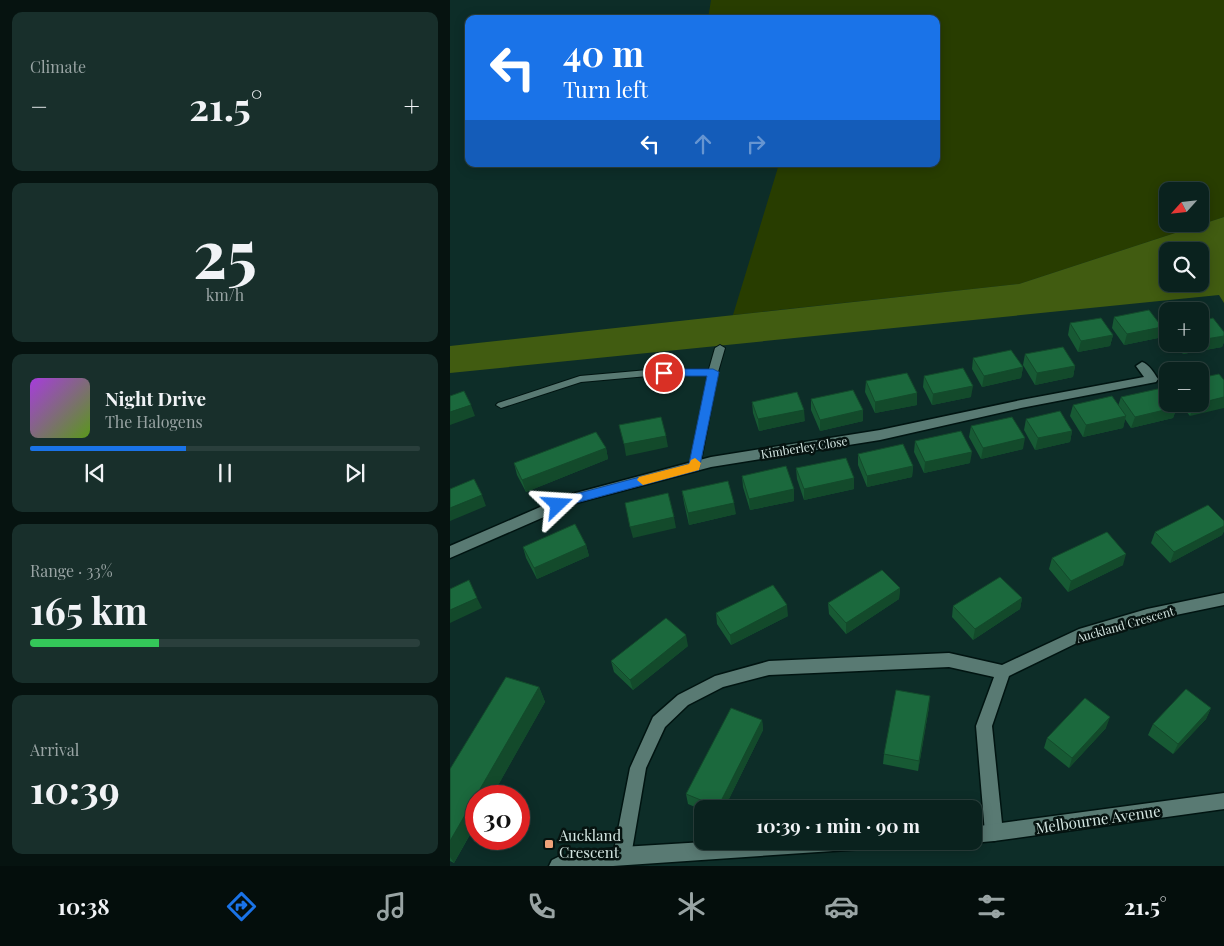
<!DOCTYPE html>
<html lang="en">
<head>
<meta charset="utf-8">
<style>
  :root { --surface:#0a221e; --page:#182f2b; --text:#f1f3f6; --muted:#99a4a4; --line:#2a3f3c; --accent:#1a73e8 }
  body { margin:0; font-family:"Playfair Display",serif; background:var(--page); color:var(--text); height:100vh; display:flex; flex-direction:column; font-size:19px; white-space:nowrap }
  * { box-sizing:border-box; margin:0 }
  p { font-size:16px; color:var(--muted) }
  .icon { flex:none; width:28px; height:28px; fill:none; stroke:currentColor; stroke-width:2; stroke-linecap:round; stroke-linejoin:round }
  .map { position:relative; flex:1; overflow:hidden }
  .details { display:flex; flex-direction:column; gap:12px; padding:12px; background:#061310; width:450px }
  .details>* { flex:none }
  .banner { position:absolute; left:15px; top:15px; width:475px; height:152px; border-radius:10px; box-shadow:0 2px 12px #0003,0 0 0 1px var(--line); background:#1a73e8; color:#fff; overflow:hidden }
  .needle { width:32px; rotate:243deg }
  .fabs { position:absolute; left:709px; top:182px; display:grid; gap:10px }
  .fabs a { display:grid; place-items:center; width:50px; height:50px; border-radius:10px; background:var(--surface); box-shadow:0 2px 12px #0003,0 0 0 1px var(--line); font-size:25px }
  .speed { position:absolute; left:15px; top:785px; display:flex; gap:10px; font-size:25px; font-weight:700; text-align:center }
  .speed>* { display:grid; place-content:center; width:65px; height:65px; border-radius:50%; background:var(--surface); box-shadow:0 2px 12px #0003,0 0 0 1px var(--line); line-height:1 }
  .speed .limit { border:8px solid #d22; background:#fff; color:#111 }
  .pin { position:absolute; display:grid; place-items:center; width:42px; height:42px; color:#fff; margin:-21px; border:2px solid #fff; border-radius:50%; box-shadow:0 1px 5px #0007 }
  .me { position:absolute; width:55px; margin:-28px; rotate:70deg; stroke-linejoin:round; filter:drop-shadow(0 0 4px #0008) }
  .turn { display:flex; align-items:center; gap:18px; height:105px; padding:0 15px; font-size:22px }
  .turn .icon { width:65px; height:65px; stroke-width:2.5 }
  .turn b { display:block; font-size:35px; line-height:42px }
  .lanes { display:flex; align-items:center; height:48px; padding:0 15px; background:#0003; justify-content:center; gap:25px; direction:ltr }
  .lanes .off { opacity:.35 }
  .big { font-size:38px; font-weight:700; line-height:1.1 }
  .details .card { flex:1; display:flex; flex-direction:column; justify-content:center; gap:8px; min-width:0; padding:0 18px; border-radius:10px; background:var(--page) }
  .details .dial { align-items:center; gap:0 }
  .dial b { font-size:65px; line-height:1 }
  .song { display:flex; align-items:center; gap:15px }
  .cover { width:60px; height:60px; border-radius:8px; background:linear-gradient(135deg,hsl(280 70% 55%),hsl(90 70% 35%)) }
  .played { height:5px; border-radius:2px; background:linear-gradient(90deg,var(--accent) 40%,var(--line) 40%) }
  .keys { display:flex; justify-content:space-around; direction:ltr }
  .heat { display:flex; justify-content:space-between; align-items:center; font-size:28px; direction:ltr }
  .charge { height:8px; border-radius:4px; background:linear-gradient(90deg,#34c759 33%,var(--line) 0) }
  .trip { position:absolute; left:244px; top:800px; width:288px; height:50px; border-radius:10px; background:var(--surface); box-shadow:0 2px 12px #0003,0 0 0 1px var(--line); font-weight:700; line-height:50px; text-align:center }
  .tabs { display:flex; height:80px; justify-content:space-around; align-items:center; background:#040e0c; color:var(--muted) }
  .tabs .icon { width:35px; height:35px }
  .tabs .active { color:var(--accent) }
  .tabs b { font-size:22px; color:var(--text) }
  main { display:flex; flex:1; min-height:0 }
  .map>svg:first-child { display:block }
</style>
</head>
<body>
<main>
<section class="details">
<div class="card"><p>Climate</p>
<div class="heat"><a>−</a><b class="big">21.5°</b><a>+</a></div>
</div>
<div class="card dial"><b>25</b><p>km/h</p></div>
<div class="card">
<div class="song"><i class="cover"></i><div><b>Night Drive</b><p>The Halogens</p></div></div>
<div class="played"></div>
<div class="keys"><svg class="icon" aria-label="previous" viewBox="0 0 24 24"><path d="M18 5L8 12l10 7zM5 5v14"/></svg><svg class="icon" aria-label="pause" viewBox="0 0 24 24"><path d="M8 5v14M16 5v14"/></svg><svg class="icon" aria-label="next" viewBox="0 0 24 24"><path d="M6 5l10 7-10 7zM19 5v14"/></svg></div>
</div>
<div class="card"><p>Range · 33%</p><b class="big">165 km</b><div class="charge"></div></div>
<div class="card"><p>Arrival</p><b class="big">10:39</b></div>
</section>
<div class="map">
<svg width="774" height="866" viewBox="0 0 774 866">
  <rect width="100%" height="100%" fill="#0d2d28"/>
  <path fill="#283d00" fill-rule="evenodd" d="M261 0H774V217L569 284 283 315 329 164H486V19H258ZM718 191H750V224H718Z"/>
  <path fill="#415c11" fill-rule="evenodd" d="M774 217V303L769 295 0 373V346L569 284ZM718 251H750V284H718Z"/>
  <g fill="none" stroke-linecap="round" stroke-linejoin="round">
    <defs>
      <path id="service" d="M270 345 275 348 268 372 250 467 249 470H241L240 467 258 375 198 376 131 382 51 408 46 405 48 403 130 376 198 370 259 369 265 348Z"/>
      <path id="minor" d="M692 362C699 364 704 373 708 379L706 382 571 408 430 440 261 467 126 503 0 558V546L118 495 261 457 430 430 571 400 694 377 686 366Z
        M774 593V605L697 621 633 640 559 676 542 726 553 833 550 839 544 841 538 839 535 833 526 726 544 677 499 667 319 675 273 687 238 705 215 727 196 768 181 856 178 862 172 865 166 862 163 856 180 768 203 717 228 695 265 676 319 661 499 653 552 665 629 629 697 609Z"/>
      <path id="tertiary" d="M774 793V809L544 841 522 843 517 841H522V827Z
        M271 841H421L419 847 413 849 163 866H99L102 860 108 857 172 847Z"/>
    </defs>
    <use href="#service" stroke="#001411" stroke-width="2"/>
    <use href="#minor" stroke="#001411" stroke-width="3"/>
    <use href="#tertiary" stroke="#001411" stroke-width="3"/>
    <use href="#service" fill="#597a73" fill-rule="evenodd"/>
    <use href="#minor" fill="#597a73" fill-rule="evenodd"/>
    <use href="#tertiary" fill="#597a73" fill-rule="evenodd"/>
  </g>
  <path fill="#175a34" d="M664 317 708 338 674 345 662 328Z
    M620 323 663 335 660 346 628 352 618 335Z
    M774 332V342L772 347 733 354 726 344H750Z
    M575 354 625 366 623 377 585 385 573 365Z
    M523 358 573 367 571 378 532 387 522 369Z
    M474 376 521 397 482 405 473 387Z
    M416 381 467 393V405L425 413 415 392Z
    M671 397 727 407 723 418 681 428 675 419 673 428 633 437 620 416 623 405 668 406Z
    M361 399 413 410V421L370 431 361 410Z
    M302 402 355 421 309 431 303 413Z
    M730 404H750L740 416Z
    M576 419 622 431 620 442 585 450 574 430Z
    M521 426 573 449 531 459 519 437Z
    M465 441 520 463 474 473 464 452Z
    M156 448 158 459 76 492 67 475 64 463Z
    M408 454 463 466 462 477 417 487 408 465Z
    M346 468 404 478V489L354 500 347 479Z
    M292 476 344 489V501L300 510 293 487Z
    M232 491 286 514 239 525 234 503Z
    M774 521V531L772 535 720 563 701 543 705 532Z
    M136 545 139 556 87 579 76 558 73 547Z
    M602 558 673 565 618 592 599 569Z
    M450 588 449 599 396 634 379 614 378 603Z
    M572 598 570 609 523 640 502 617 503 606Z
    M266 613 338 616 281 645 267 624Z
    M238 646 183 690 164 672 161 661Z
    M89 687 95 702 4 863 0 861V769Z
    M479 707 468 771 433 764 434 754Z
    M761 708 756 719 723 754 698 735 703 724Z
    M312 720 313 730 274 809H252V810L238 804 236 794Z
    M656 728 619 768 594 748 597 738Z"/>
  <path fill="#134a2b" d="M712 327 708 338 674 345 677 334Z
    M663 335 660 346 628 352 631 341Z
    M774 336V342L772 347 733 354 736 344H750V340Z
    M625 366 623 377 585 385 587 373Z
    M573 367 571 378 532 387 534 376Z
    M523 386 521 397 482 405 483 394Z
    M467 393V405L425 413V402Z
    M774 397V408L740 416 744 405Z
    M21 405 25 416 0 425V412Z
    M727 407 723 418 681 428 685 417Z
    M354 410 355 421 309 431 308 419Z
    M413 410V421L370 431V420Z
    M676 416 673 428 633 437 636 425Z
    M622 431 620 442 585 450 588 438Z
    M216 436 218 447 176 456 174 444Z
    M575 438 573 449 531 459 533 448Z
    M156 448 158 459 76 492 72 480Z
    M522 452 520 463 474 473 475 462Z
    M463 466 462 477 417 487V476Z
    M404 478V489L354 500V489Z
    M344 489V501L300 510 299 499Z
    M32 495 36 506 0 521V508Z
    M284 503 286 514 239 525 238 513Z
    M224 517 226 528 183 538 180 527Z
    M774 526V531L772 535 720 563 724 552Z
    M136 545 139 556 87 579 84 568Z
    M676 554 673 565 618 592 621 581Z
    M450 588 449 599 396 634V623Z
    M27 598 32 608 0 623V610Z
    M572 598 570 609 523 640 525 629Z
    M337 605 338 616 281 645 280 635Z
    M236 635 238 646 183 690 180 680Z
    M89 687 95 702 42 796H26V823L4 863 0 857V841Z
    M480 696 479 707 468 771 469 761Z
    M761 708 756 719 723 754 728 744Z
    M660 717 656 728 619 768 622 758Z
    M312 720 313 730 274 809H269L268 807Z"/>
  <path fill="#1b693d" stroke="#134a2b" d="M699 310 712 327 677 334 664 317Z
    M651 318 663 335 631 341 620 323Z
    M763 318 774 332V336L750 340V321Z
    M613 347 625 366 587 373 575 354Z
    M561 350 573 367 534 376 523 358Z
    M513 368 523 386 483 394 474 376Z
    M457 373 467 393 425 402 416 381Z
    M769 374 774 380V397L750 403V378Z
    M712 388 718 395V404H724L727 407 685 417 671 397Z
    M403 390 413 410 370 420 361 399Z
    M14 391 21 405 0 412V396Z
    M347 392 354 410 308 419 302 402Z
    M662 396 676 416 636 425 623 405Z
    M610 411 622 431 588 438 576 419Z
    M211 417 216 436 174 444 169 425Z
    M562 417 575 438 533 448 521 426Z
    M511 431 522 452 475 462 465 441Z
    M146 432 156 448 72 480 64 463Z
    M453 444 463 466 417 476 408 454Z
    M396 458 404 478 354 489 346 468Z
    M336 466 344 489 299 499 292 476Z
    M24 479 32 495 0 508V489Z
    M278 481 284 503 238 513 232 491Z
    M218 493 224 517 180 527 175 503Z
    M758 505 774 521V526L724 552 705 532Z
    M125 524 136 545 84 568 73 547Z
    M657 532 676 554 621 581 602 558Z
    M432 570 450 588 396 623 378 603Z
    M550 577 572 598 525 629 503 606Z
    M19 580 27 598 0 610V589Z
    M323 585 337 605 280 635 266 613Z
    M216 618 236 635 180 680 161 661Z
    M56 677 89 687 0 841V769Z
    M736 689 761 708 728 744 703 724Z
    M446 690 480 696 469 761 434 754Z
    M635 698 660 717 622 758 597 738Z
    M281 708 312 720 268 807 236 794Z"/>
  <path fill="#1a73e8" stroke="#114b97" d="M214 369H263L269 372 249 470 126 503 108 510 104 508 102 505 104 502 118 496 239 464 257 376H210L209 373Z"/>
  <path fill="#f59e0b" d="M245 458 251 463 249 470 193 485 187 480 189 477 239 464 241 460Z"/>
  <rect fill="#f0a279" stroke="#061310" stroke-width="2" x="94" y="839" width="10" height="10" rx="2.5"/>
  <g text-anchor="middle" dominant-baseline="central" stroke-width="5" stroke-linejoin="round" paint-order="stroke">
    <g font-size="12" fill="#d3e5e1" stroke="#061310">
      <text transform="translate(354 447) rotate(-9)">Kimberley Close</text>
      <text transform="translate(675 624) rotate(-16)">Auckland Crescent</text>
    </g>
    <g font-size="15" fill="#d3e5e1" stroke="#061310">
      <text transform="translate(648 819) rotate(-8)">Melbourne Avenue</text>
    </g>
    <g font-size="15" fill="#d3e5e1" stroke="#061310" text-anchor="start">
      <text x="109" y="835">Auckland<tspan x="109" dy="17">Crescent</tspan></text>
    </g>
  </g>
</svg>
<div class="fabs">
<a><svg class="needle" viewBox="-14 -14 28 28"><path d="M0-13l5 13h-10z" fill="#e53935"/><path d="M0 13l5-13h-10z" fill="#99a4a4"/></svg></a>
<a><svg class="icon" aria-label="search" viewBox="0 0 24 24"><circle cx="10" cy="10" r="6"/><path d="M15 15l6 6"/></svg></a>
<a>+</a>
<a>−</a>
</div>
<div class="speed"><div class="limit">30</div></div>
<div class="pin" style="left:214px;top:373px;background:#d93025"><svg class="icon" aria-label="arrive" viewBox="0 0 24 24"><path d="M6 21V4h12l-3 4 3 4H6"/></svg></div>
<svg class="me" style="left:108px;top:505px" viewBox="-20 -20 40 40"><path d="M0-17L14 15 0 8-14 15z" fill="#1a73e8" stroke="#fff" stroke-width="4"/></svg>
<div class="trip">10:39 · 1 min · 90 m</div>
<div class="banner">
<div class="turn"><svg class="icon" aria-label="left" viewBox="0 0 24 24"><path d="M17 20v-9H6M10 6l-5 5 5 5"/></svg><div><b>40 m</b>Turn left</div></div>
<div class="lanes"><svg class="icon" aria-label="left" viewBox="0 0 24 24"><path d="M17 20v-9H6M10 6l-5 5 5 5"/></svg><svg class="icon off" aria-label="ahead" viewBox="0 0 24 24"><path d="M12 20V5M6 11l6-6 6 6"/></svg><svg class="icon off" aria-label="right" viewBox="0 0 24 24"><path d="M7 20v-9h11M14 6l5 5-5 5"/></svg></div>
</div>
</div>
</main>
<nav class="tabs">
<b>10:38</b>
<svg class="icon active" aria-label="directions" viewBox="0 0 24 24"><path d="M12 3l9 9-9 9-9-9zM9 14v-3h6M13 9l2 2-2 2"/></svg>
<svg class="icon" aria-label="music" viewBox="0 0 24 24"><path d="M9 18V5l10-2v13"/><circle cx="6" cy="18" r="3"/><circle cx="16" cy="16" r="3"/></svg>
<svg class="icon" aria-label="phone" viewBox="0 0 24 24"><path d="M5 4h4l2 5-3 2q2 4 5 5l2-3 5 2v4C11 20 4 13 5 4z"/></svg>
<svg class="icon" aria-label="climate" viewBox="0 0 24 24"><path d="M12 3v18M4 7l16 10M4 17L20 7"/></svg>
<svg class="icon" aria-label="car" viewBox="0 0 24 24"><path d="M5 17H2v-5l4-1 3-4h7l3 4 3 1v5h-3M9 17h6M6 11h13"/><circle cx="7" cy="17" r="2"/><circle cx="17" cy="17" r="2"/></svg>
<svg class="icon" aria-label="filters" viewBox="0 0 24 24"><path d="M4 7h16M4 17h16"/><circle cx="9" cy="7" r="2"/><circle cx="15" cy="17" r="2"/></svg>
<b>21.5°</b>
</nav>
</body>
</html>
